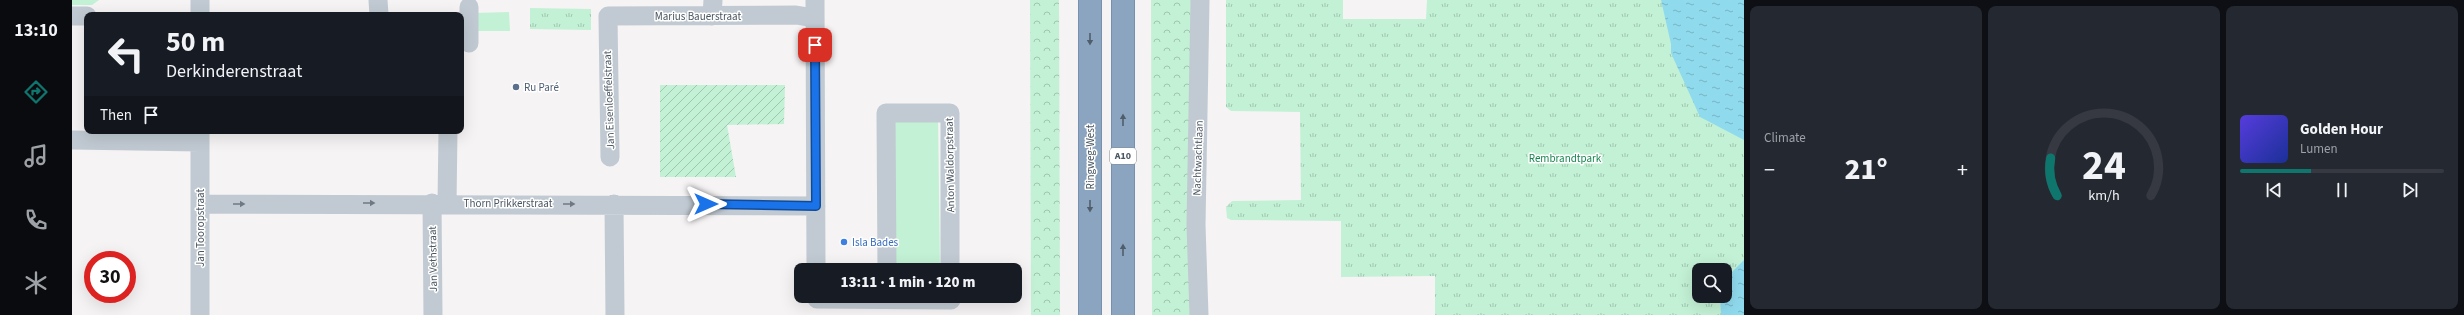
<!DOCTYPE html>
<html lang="en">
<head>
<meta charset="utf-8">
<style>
  :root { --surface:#171b24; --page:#242831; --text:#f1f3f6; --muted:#9ea1a6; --line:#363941; --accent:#0f766e }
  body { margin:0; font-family:"Source Sans 3",sans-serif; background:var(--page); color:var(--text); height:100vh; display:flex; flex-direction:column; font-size:15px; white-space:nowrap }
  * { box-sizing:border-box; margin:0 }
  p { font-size:13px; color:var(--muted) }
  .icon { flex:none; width:22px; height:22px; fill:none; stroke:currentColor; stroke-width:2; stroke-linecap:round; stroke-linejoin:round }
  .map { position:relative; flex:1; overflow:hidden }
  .side { display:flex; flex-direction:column; gap:6px; padding:6px; background:#0d0f14; width:720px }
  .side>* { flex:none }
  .top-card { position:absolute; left:12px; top:12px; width:380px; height:122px; border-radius:8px; box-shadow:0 4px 16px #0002; background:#171b24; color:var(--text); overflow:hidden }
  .buttons { position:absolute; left:1620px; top:263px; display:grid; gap:8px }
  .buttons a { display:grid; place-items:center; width:40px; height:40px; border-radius:8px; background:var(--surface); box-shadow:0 4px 16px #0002; font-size:20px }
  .speed { position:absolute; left:12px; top:251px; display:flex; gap:8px; font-size:20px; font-weight:700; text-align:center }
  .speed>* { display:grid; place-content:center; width:52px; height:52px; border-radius:50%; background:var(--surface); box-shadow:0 4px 16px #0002; line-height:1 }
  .speed .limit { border:6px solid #d22; background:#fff; color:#111 }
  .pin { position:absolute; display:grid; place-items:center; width:34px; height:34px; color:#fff; margin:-17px; border-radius:8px; box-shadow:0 2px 6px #0006 }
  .me { position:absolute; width:44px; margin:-22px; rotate:90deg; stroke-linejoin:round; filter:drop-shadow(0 0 3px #0008) }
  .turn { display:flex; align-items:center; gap:14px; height:84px; padding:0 16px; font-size:18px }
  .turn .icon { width:52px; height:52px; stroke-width:2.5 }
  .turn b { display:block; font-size:28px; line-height:34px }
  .then { display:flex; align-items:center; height:38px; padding:0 16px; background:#0003; gap:8px; font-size:15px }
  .big { font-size:30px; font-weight:800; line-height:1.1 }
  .side .card { flex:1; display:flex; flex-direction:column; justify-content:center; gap:6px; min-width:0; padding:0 14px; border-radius:8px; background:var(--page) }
  .side .dial { align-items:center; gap:0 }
  .dial svg { height:104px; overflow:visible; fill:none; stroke:var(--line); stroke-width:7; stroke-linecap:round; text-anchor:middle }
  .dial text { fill:var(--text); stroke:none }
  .song { display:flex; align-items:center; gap:12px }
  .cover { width:48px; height:48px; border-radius:6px; background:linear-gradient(135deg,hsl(250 70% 55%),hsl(230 70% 35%)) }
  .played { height:4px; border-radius:2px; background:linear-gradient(90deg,var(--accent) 35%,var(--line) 35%) }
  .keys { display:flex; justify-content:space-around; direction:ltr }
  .heat { display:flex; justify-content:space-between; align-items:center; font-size:22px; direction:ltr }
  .side .tiles { flex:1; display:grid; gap:6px; grid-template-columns:repeat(3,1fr) }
  .trip { position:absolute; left:722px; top:263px; width:228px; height:40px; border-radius:8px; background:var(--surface); box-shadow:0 4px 16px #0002; font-weight:800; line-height:40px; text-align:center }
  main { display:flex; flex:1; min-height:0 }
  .tabs { display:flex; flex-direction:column; width:72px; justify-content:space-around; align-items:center; background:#090b0e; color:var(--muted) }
  .tabs .icon { width:28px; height:28px }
  .tabs .selected { color:var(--accent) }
  .tabs b { font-size:18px; color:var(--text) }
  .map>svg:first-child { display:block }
</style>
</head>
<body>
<main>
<nav class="tabs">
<b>13:10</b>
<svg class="icon selected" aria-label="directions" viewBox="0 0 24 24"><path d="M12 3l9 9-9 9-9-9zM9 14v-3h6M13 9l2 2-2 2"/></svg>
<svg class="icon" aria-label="music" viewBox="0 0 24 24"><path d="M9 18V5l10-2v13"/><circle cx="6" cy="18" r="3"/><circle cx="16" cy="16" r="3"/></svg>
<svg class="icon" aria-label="phone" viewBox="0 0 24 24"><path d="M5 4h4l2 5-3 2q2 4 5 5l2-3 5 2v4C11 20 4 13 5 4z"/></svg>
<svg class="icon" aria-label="climate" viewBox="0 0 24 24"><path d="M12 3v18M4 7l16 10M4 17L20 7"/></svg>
</nav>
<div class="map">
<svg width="1672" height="315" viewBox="0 0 1672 315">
  <defs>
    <pattern id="forest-crowns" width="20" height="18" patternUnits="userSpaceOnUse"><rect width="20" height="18" fill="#c3f1d5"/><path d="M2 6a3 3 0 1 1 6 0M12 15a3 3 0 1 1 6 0" fill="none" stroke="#a0c6b0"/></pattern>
    <pattern id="park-tufts" width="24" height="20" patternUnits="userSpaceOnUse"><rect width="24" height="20" fill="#c3f1d5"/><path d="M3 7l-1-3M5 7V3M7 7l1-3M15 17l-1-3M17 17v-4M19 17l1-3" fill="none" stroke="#a0c6b0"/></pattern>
    <pattern id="garden-furrows" width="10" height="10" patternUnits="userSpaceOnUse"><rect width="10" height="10" fill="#c3f1d5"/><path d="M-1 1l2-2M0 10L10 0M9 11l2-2" fill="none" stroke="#a0c6b0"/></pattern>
    <pattern id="water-ripples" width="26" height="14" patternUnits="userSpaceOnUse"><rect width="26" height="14" fill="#90daee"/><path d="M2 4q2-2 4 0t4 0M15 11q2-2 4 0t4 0" fill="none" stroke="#78b4c4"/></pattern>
  </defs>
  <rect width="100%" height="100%" fill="#f5f3f3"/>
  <path fill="#c3f1d5" d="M0 0H27L20 5H0Z
    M437 12 438 31H403V13Z
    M866 115 868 270H821V116Z"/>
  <path fill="url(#forest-crowns)" d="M958 0H987L988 315H959Z
    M1079 0H1119V315H1080Z"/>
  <path fill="url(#park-tufts)" fill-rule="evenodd" d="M1154 0H1271V19H1354L1355 0H1672V315H1363V276L1269 277V221L1159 220 1155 218 1154 207 1160 201 1229 200 1228 112 1159 111 1154 107ZM1627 270H1653V296H1627Z
    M458 8 519 9V30L458 29Z"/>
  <path fill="url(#garden-furrows)" d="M588 85H713L712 124 655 125 664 177H588Z"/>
  <path fill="url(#water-ripples)" d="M1589 0H1672V140L1628 117 1599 53V44Z
    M1672 260V315H1649L1648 296H1653V279Z"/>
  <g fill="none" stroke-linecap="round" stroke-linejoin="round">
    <defs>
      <path id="highway" d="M1051 0V315
        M1018 315V0"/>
    </defs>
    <use href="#highway" stroke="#7690ad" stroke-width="24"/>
    <path stroke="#c1cad2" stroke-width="19" d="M306 0 307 15
      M743 0 744 270
      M397 7V43
      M128 15V0
      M0 16H15
      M640 16 641 0
      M0 140 128 142
      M538 157 536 16 724 15 742 18
      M360 203 361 315
      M375 203 376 131
      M128 204 744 206
      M542 204 543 315
      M815 270 814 113H878V270
      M745 299 879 300
      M128 315V131
      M1127 315 1124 225 1128 0"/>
    <use href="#highway" stroke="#8ba5c1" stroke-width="22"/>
  </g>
  <defs><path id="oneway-solid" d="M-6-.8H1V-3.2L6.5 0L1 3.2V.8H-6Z"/></defs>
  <g fill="#505e6b">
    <use href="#oneway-solid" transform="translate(1018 39) rotate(90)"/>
    <use href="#oneway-solid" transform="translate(1051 120) rotate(-90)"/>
    <use href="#oneway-solid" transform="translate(1018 206) rotate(90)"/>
    <use href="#oneway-solid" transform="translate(1051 250) rotate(-90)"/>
  </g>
  <g fill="#6e7983">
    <use href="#oneway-solid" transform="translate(297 203)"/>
    <use href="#oneway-solid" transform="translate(167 204)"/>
    <use href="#oneway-solid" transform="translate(497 204)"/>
  </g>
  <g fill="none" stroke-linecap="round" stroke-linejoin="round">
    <defs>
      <path id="route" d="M634 204 744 206 743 45"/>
    </defs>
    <use href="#route" stroke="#114b97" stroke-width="10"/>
    <use href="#route" stroke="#1a73e8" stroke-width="7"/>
  </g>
  <circle fill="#5c6f8a" stroke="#fff" stroke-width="1.5" cx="444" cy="87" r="4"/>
  <circle fill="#3f7fe0" stroke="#fff" stroke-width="1.5" cx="772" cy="242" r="4"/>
  <g text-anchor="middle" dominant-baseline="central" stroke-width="3" stroke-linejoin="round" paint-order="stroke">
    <rect fill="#fff" stroke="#808990" stroke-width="1" x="1038" y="148" width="26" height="16" rx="3"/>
    <g font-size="10" font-weight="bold" fill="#4a5661">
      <text x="1051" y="156">A10</text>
    </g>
    <g font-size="11" fill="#4a5661" stroke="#fff">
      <text x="626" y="16">Marius Bauerstraat</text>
      <text transform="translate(537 100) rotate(-92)">Jan Eisenloeffelstraat</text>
      <text transform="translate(1018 157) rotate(-90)">Ringweg-West</text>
      <text transform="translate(1126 158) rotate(-88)">Nachtwachtlaan</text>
      <text transform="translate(878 165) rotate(-91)">Anton Waldorpstraat</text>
      <text x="436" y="203">Thorn Prikkerstraat</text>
      <text transform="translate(128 228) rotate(-90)">Jan Tooropstraat</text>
      <text transform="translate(361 259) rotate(-91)">Jan Vethstraat</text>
    </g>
    <g font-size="11" fill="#4e5e75" stroke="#fff" text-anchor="start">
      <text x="452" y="87">Ru Paré</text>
    </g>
    <g font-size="11" fill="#17864f" stroke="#fff">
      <text x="1493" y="158">Rembrandtpark</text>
    </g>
    <g font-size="11" fill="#366cbe" stroke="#fff" text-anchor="start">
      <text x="780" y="242">Isla Bades</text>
    </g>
  </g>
</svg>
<div class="buttons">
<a><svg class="icon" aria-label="search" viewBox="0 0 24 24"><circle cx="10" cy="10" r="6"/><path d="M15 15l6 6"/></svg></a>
</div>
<div class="speed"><div class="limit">30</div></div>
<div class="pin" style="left:743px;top:45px;background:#d93025"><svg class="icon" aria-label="arrive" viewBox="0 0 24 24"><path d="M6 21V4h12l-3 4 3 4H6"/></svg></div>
<svg class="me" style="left:634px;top:204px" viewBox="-20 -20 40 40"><path d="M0-17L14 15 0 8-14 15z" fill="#1a73e8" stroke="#fff" stroke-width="4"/></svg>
<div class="trip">13:11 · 1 min · 120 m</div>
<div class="top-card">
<div class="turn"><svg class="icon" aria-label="left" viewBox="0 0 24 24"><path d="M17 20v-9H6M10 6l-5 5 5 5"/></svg><div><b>50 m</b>Derkinderenstraat</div></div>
<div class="then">Then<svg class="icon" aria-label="arrive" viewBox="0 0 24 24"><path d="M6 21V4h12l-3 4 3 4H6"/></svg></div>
</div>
</div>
<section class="side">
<div class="tiles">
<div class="card"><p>Climate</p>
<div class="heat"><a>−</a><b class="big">21°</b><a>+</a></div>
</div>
<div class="card dial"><svg viewBox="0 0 100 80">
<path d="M14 69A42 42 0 1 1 86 69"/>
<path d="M14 69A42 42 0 0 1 9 40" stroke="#0f766e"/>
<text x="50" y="56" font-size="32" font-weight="700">24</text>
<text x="50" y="72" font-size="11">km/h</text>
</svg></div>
<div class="card">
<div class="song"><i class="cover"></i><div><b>Golden Hour</b><p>Lumen</p></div></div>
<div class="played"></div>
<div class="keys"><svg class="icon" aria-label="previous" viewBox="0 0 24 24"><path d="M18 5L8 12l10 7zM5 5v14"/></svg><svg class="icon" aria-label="pause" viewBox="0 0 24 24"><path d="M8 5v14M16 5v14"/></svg><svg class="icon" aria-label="next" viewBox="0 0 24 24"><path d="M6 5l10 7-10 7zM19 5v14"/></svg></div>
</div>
</div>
</section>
</main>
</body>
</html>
